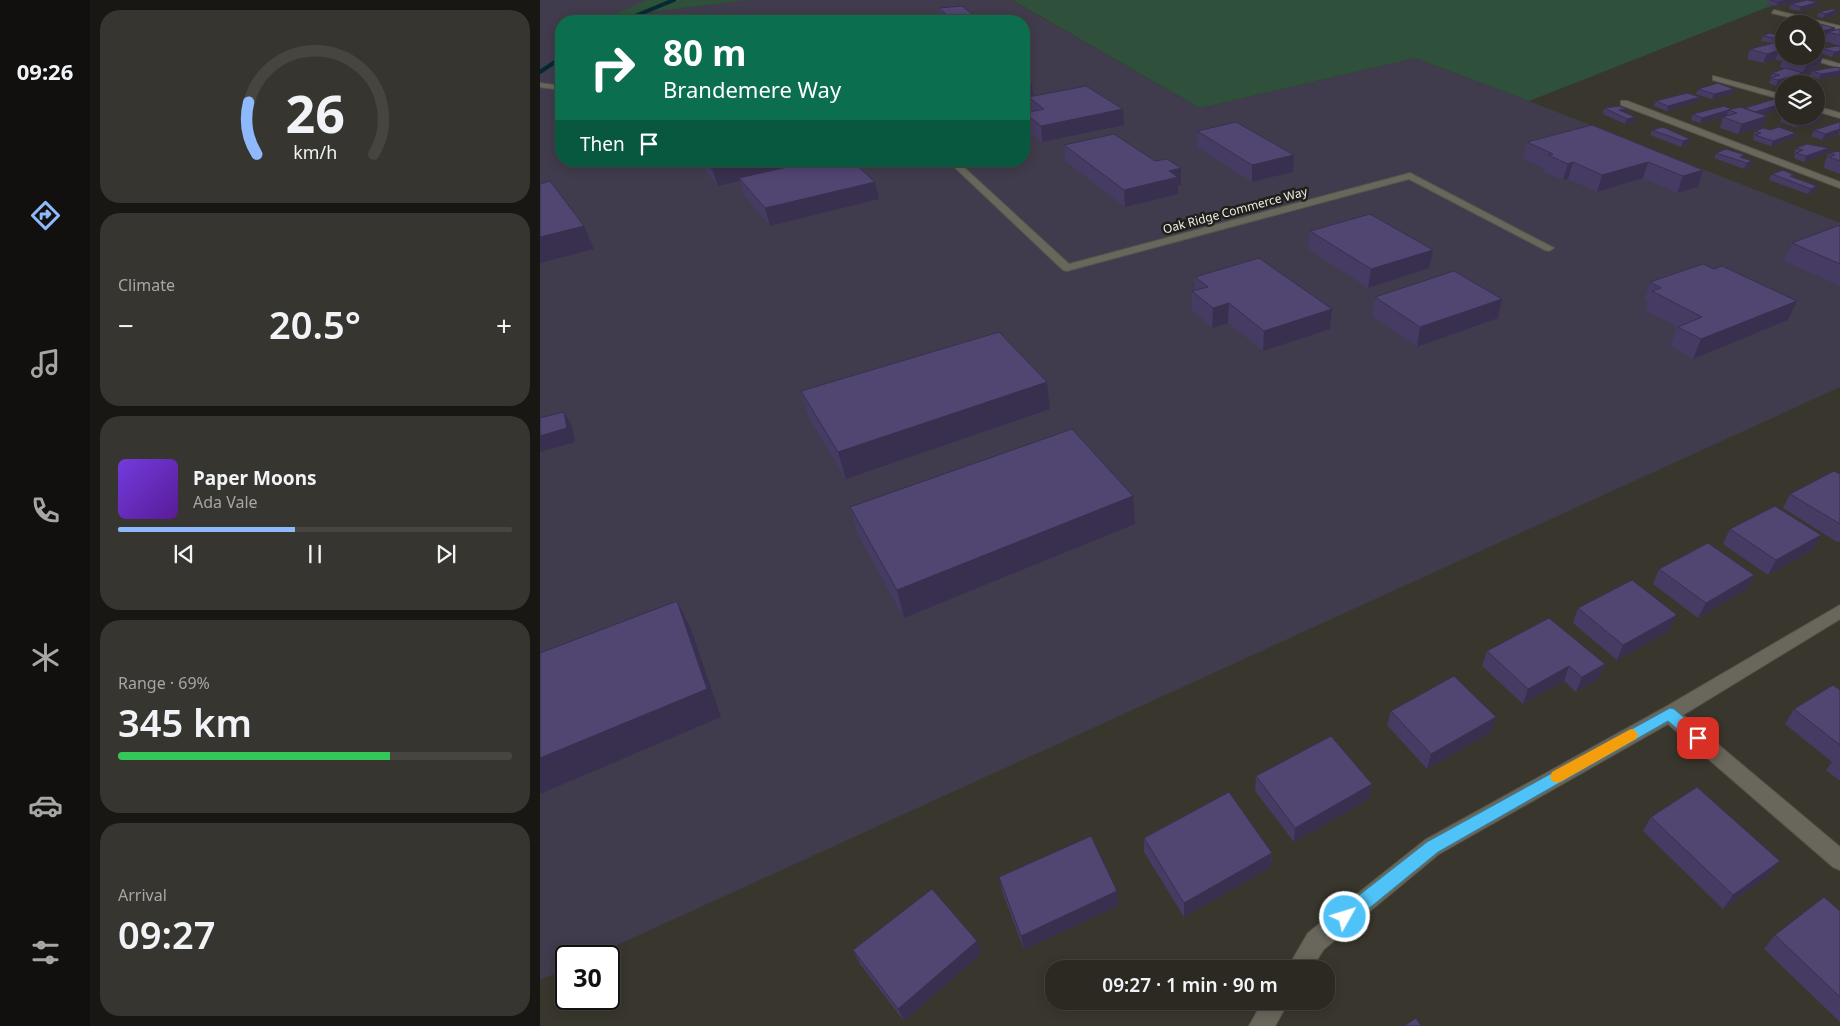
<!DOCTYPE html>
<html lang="en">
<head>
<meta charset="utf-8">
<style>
  :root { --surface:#2b2922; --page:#37352f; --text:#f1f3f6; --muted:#a6a6a5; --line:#474540; --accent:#8eb9fc }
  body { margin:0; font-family:"Noto Sans",sans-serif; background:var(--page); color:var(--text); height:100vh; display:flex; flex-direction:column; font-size:19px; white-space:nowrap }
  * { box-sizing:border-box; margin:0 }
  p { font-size:16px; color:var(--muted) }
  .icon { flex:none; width:28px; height:28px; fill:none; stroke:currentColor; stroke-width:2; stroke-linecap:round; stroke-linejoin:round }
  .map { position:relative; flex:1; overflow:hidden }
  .sheet { display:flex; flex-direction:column; gap:10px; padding:10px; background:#181713; width:450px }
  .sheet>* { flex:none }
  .hud { position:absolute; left:15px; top:15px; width:475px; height:152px; border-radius:20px; box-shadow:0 2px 12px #0003,0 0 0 1px var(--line); background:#0b6e4f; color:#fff; overflow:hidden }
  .fabs { position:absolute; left:1235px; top:15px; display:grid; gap:10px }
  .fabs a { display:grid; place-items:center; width:50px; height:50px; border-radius:50%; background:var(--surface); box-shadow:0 2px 12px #0003,0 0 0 1px var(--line); font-size:25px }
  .speed { position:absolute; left:15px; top:945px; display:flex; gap:10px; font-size:25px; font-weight:700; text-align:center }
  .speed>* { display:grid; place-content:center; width:65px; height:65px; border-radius:50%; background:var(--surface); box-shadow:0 2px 12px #0003,0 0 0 1px var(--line); line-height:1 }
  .speed .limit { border:2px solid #111; border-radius:8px; background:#fff; color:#111 }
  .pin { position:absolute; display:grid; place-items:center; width:42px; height:42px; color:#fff; margin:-21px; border-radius:10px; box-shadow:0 2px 8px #0006 }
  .me { position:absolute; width:55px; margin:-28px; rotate:51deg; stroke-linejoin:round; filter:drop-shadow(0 0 4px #0008) }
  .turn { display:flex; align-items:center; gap:18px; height:105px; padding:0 25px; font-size:22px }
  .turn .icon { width:65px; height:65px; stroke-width:2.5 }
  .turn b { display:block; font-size:35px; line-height:42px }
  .then { display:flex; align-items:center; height:48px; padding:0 25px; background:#0003; gap:10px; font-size:19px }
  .big { font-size:38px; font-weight:600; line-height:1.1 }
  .sheet .card { flex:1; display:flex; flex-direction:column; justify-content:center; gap:8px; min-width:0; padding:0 18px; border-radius:20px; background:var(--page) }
  .sheet .dial { align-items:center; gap:0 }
  .dial svg { height:130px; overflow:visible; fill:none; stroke:var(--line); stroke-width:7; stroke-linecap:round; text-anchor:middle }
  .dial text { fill:var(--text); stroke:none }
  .song { display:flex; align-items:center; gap:15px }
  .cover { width:60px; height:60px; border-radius:8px; background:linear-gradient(135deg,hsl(260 70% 55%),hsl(270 70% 35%)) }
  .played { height:5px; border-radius:2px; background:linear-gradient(90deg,var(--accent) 45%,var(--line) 45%) }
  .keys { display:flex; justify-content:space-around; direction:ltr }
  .heat { display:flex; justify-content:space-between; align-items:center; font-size:28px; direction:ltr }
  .charge { height:8px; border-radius:4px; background:linear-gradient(90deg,#34c759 69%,var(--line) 0) }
  .trip { position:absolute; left:505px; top:960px; width:290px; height:50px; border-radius:20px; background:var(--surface); box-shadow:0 2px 12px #0003,0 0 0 1px var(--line); font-weight:600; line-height:50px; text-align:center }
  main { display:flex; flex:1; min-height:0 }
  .tabs { display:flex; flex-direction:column; width:90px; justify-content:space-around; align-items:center; background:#11100e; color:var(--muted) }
  .tabs .icon { width:35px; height:35px }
  .tabs .active { color:var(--accent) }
  .tabs b { font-size:22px; color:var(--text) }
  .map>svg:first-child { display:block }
</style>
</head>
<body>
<main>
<nav class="tabs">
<b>09:26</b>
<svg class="icon active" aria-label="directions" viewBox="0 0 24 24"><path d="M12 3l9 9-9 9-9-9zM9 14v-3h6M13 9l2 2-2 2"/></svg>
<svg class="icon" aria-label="music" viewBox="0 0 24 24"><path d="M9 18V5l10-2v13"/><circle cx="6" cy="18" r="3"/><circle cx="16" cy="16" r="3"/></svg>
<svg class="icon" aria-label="phone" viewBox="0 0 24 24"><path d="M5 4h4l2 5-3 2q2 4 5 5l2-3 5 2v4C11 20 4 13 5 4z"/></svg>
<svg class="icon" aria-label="climate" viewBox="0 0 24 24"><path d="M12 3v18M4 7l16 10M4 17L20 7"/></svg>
<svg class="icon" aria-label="car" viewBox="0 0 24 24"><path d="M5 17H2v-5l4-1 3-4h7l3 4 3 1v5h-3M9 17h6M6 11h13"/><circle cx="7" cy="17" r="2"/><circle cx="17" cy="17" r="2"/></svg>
<svg class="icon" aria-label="filters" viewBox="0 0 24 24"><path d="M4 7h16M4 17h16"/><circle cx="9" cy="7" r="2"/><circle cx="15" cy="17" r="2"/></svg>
</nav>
<section class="sheet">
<div class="card dial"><svg viewBox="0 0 100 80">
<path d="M14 69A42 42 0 1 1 86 69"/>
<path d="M14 69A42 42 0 0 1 9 37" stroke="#8eb9fc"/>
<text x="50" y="56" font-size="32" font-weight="700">26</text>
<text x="50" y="72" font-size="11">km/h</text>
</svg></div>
<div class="card"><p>Climate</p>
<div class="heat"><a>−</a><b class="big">20.5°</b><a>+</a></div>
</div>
<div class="card">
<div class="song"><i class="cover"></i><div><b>Paper Moons</b><p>Ada Vale</p></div></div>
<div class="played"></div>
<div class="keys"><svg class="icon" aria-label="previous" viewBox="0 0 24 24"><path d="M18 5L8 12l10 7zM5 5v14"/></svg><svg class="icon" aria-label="pause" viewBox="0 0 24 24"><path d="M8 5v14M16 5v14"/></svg><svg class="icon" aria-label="next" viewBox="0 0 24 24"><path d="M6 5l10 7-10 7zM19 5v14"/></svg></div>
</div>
<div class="card"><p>Range · 69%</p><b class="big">345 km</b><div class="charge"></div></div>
<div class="card"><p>Arrival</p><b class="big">09:27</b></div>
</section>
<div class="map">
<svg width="1300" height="1026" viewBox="0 0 1300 1026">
  <rect width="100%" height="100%" fill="#39372d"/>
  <path fill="#403c4d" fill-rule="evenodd" d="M0 0H107L68 18 207 0H471L660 108 875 58 989 101 1300 223V387L53 956H26V969L0 980ZM21 21H484V161H21Z"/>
  <path fill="#2f503a" d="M107 0H207L65 18Z
    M472 0H1246L989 101 875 58 660 108Z"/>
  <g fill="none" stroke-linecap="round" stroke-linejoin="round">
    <path stroke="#042a33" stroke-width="4" d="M83 21 134 0
      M0 72 21 58"/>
    <defs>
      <path id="minor" d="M1234 10 1300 26V30L1232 13Z
        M1260 56H1272L1300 64V68Z
        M1173 76 1244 95V100L1173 80Z
        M0 83 21 86V90L0 87Z
        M1081 101H1087L1300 182V188L1081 105Z
        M1276 106 1300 113V118L1276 111Z
        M408 161H417L529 264 870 173 1014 248 1009 251 1005 250 869 179 527 271 523 270Z
        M1300 605V619L1143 715 1300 847V870L1293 867 1128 724 899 854 784 949 771 969H747L768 933 885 840 1122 709Z
        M723 1001H749L735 1026H709Z"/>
    </defs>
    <use href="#minor" stroke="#56544b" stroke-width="2"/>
    <use href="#minor" fill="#69675c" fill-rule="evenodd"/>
  </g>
  <path fill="#463b62" d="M1228 0 1258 2 1236 6 1227 4Z
    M1251 4 1277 6 1260 11 1249 9Z
    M399 8 441 21H405L401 17Z
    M1279 12 1296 15 1283 18 1277 17Z
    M1276 25 1295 28 1294 31 1300 29V46L1284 41 1287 34 1276 37Z
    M1230 33 1243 42 1237 44 1244 45V56L1283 57 1279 66 1273 68 1271 72 1262 74 1261 78 1236 86 1229 83 1231 78H1230L1232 73 1245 69 1240 67 1242 61 1235 60 1223 63 1207 59 1210 49 1232 43 1221 41 1223 36Z
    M1300 46 1292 57 1281 53 1282 48Z
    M1300 68V76L1279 79 1270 76 1272 71Z
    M492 84 493 96 584 125 502 142 485 128 484 113 490 111 488 100 484 101Z
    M1158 89 1193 94 1172 99 1156 94Z
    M1116 101 1158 102 1127 111 1114 106Z
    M1064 108 1085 113 1093 123 1085 124 1063 114Z
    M1192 109 1227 116 1223 126 1198 134 1180 128 1183 117 1187 116 1160 123 1151 120 1153 114Z
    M1242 117 1281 120 1278 121 1276 125 1256 128 1240 122Z
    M1300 122V134L1282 140 1271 136 1274 130Z
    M1112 130 1150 139 1148 144 1141 147 1110 135Z
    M1230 130 1256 133 1254 138 1231 146 1213 140 1214 137H1213L1215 131Z
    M657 131 753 172 712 182 657 147Z
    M987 142 1163 170 1158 187 1137 193 1103 178 1057 192 1028 179 1023 180 1004 172 1005 169 983 159Z
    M524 145 641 185H638V194L585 207 525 161Z
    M1256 148 1287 153 1264 162 1254 158 1255 154H1254Z
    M1300 151V174L1284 168 1285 164H1284L1289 153Z
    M1176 153 1204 158 1210 167 1204 169 1174 158Z
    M159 161H312L339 199 230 226 204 195 200 181 178 186 160 165Z
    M1232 174 1277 186 1275 192 1268 194 1229 180Z
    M1300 225V286L1244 261 1252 243Z
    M770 231 893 250 889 268 828 288 768 249Z
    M1174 269 1257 301 1248 320 1153 359 1130 346 1137 327 1105 310 1108 303 1104 301 1110 282Z
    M655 277 792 309 790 329 723 351 688 323 672 328 652 310V291L655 290Z
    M835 297 962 299 958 318 877 347 832 316Z
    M261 391 510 409 306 479 269 418Z
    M1300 474V541L1297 542 1243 508 1250 494Z
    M593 496 595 524 364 618 318 535 310 507Z
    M1190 529 1273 550 1228 575 1183 544Z
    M1119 569 1214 575 1207 589 1158 618 1113 584Z
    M1038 608 1130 630 1077 660 1033 623Z
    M947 651 1065 664 1058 679 1036 692 1024 681 983 704 942 666Z
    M1300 690V781L1286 770 1292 762 1245 724 1254 709Z
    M851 711 951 732 887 769 847 725Z
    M716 776 832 784 829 799 754 842 715 791Z
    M1111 817 1229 875 1183 909 1103 831Z
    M604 838 732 853 731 867 644 917 604 852Z
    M459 877 579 905 484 950 462 891Z
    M1300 911V1022L1224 949 1235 935Z
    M437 941 441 954 364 1021 320 964 313 950Z"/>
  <path fill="#393050" d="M1247 0H1259L1258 2 1236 6 1237 2Z
    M1278 2 1277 6 1260 11 1261 7Z
    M1297 10 1296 15 1283 18 1285 14Z
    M1295 28 1293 32H1287V34L1276 37 1278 32Z
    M1244 37 1243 42 1236 44 1238 39Z
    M1239 50 1235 60 1223 63 1227 54Z
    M1300 51V55L1292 57 1294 52Z
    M1244 53V56H1248L1243 58 1242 61 1241 62Z
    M1283 57 1279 66 1273 68 1271 72 1262 74 1269 60Z
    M1300 71V76L1279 79 1281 74Z
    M1263 73 1261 78 1236 86 1238 80Z
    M492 84 493 99 488 97V100L484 101V86Z
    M1194 89 1193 94 1172 99 1174 94Z
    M1160 97 1158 102 1127 111 1128 106Z
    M1244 103V108L1213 117 1215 112Z
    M583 109 584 125 502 142 501 126Z
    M1087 109 1085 114 1079 110Z
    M1188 110 1187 116 1160 123 1162 118Z
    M1283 115 1281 120 1278 121 1276 125 1256 128 1258 122Z
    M1227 116 1223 126 1198 134 1202 124Z
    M1095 117 1093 123 1085 124 1087 119Z
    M1300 129 1299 134 1282 140 1285 134Z
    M1256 133 1254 138 1231 146 1233 141Z
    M1150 139 1148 144 1141 147 1143 141Z
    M1289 148 1287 153 1264 162 1266 156Z
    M754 155 753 172 712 182V165Z
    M208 161H280L199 178 200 181 178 186 172 169Z
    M1212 161 1210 167 1204 169 1207 163Z
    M1033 162 1028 179 1023 180 1028 164Z
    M1108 162 1103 178 1057 192 1062 175Z
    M641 168V185H638V194L585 207 584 190 629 171Z
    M1163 170 1158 187 1137 193 1143 176Z
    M335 182 339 199 230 226 225 208Z
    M1277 186 1275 192 1268 194 1271 189Z
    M44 226 54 249 0 263V237Z
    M893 250 889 268 828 288 831 269Z
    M962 299 958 318 877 347 880 327Z
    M1257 301 1248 320 1153 359 1161 339Z
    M689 303 688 323 672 328 673 308Z
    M792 309 790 329 723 351 724 331Z
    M507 382 510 409 306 479 298 452Z
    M24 412 32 426 35 442 0 452V436Z
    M593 496 595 524 364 618 357 590Z
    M1281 535 1273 550 1228 575 1236 560Z
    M1214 575 1207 589 1158 618 1166 603Z
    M137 601 151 629 181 717 0 794V758Z
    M1137 615 1130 630 1077 660 1083 645Z
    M1065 664 1058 679 1036 692 1042 677Z
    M1029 666 1024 681 983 704 988 689Z
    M956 717 951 732 887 769 891 754Z
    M832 784 829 799 754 842 755 828Z
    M732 853 731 867 644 917V903Z
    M1240 861 1229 875 1183 909 1193 895Z
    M577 891 579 905 484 950 481 936Z
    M437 941 441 954 364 1021 358 1009Z"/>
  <path fill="#514572" stroke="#393050" d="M1230 0H1247L1237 2Z
    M1267 0 1278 2 1261 7 1251 4Z
    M422 6 441 21H414L399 8Z
    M1292 9 1297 10 1285 14 1279 12Z
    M1280 24 1295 28 1278 32H1276V25Z
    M1300 29V35L1287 32Z
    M1230 33 1244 37 1238 39 1223 36Z
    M1234 43 1244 45V52L1239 50 1227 54 1210 49Z
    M1300 46V51L1294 52 1282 48Z
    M1276 55 1283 57 1269 60 1275 62 1266 64 1243 58 1249 56H1276Z
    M1296 67 1300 68V71L1281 74 1272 71Z
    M1246 68 1263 73 1238 80 1230 78 1240 75 1232 73Z
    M484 79 492 84 484 86Z
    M1178 83 1194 89 1174 94 1158 89Z
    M546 86 583 109 501 126 484 113 504 109 488 97Z
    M1147 93 1160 97 1128 106 1116 101Z
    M1238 98 1244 100V103L1215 112 1205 108Z
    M1079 106 1087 109 1079 110 1095 117 1087 119 1064 108Z
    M1184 106 1192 109 1162 118 1153 114Z
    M1200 107 1227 116 1202 124 1183 117 1197 113 1188 110Z
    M1276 112 1283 115 1272 118 1278 120 1258 122 1242 117 1276 116Z
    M696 122 754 155 712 165 657 131Z
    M1300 122V129L1285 134 1274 130Z
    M1052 125 1163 170 1143 176 1108 162 1062 175 1033 162 1028 164 1008 155 1013 154 987 142Z
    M1123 127 1150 139 1143 141 1112 130Z
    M1239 127 1256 133 1233 141 1215 135 1221 133 1215 131 1224 128 1230 130Z
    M574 134 615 161 627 159 641 168 629 171 638 177 584 190 524 145Z
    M1267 144 1289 148 1266 156 1256 153 1263 150 1256 148Z
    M1186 149 1205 155 1200 157 1212 161 1207 163 1176 153Z
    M1300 151V161L1289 157 1295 155 1289 153Z
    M166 161H208L172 169Z
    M274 161H312L335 182 225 208 199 178Z
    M1243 170 1255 175 1250 176 1277 186 1271 189 1232 174Z
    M10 181 44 226 0 237V184Z
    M830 214 893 250 831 269 770 231Z
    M1300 225V264L1252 243Z
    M719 258 792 309 724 331 689 303 673 308 652 291 668 287 655 277Z
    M1163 264 1174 269 1182 266 1257 301 1161 339 1138 327 1162 317 1112 291 1121 288 1110 282Z
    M914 271 962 299 880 327 835 297Z
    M459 332 507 382 298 452 261 391Z
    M24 412 27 428 0 436V418Z
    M532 429 593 496 357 590 310 507Z
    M1294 471 1300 474V524L1250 494Z
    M1235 506 1281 535 1236 560 1190 529Z
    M1168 543 1214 575 1166 603 1119 569Z
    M1092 580 1137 615 1083 645 1038 608Z
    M137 601 167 689 0 758V653Z
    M1009 618 1065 664 1042 677 1029 666 988 689 947 651Z
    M914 676 956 717 891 754 851 711Z
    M1293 685 1300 690V745L1254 709Z
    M791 736 832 784 755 828 716 776Z
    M1157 787 1240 861 1193 895 1111 817Z
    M689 792 732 853 644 903 604 838Z
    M551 836 577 891 481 936 459 877Z
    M392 889 437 941 358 1009 313 950Z
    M1284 897 1300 911V997L1235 935Z
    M876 1018 881 1026H864Z"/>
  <path fill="#4fc3f7" stroke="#337fa1" d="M1130 708 1134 709 1163 734 1165 738 1163 742 1158 744 1153 742 1128 721 898 852 811 923 805 925 799 923 797 917 799 911 887 842Z"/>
  <path fill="#f59e0b" d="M1091 729 1096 731 1098 735 1096 739 1022 781 1017 783 1012 781 1010 777 1012 772Z"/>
  <g text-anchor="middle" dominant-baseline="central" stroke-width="5" stroke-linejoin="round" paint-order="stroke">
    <g font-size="12" fill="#ecebe5" stroke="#201f1a">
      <text transform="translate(695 210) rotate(-15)">Oak Ridge Commerce Way</text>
    </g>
  </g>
</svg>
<div class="fabs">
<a><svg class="icon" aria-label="search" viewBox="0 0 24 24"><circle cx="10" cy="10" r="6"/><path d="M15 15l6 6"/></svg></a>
<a><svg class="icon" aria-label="layers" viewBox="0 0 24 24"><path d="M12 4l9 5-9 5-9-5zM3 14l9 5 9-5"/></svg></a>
</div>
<div class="speed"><div class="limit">30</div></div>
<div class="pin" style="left:1158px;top:738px;background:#d93025"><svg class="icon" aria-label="arrive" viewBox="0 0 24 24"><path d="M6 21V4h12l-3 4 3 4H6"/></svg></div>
<svg class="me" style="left:805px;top:917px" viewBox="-20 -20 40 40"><circle r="17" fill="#4fc3f7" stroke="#fff" stroke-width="3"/><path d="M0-11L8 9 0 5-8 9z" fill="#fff"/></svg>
<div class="trip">09:27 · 1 min · 90 m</div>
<div class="hud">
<div class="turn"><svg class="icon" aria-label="right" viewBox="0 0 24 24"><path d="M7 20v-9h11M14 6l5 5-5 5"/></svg><div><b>80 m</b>Brandemere Way</div></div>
<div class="then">Then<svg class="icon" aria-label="arrive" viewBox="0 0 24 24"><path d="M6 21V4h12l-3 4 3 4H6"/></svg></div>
</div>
</div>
</main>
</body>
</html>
